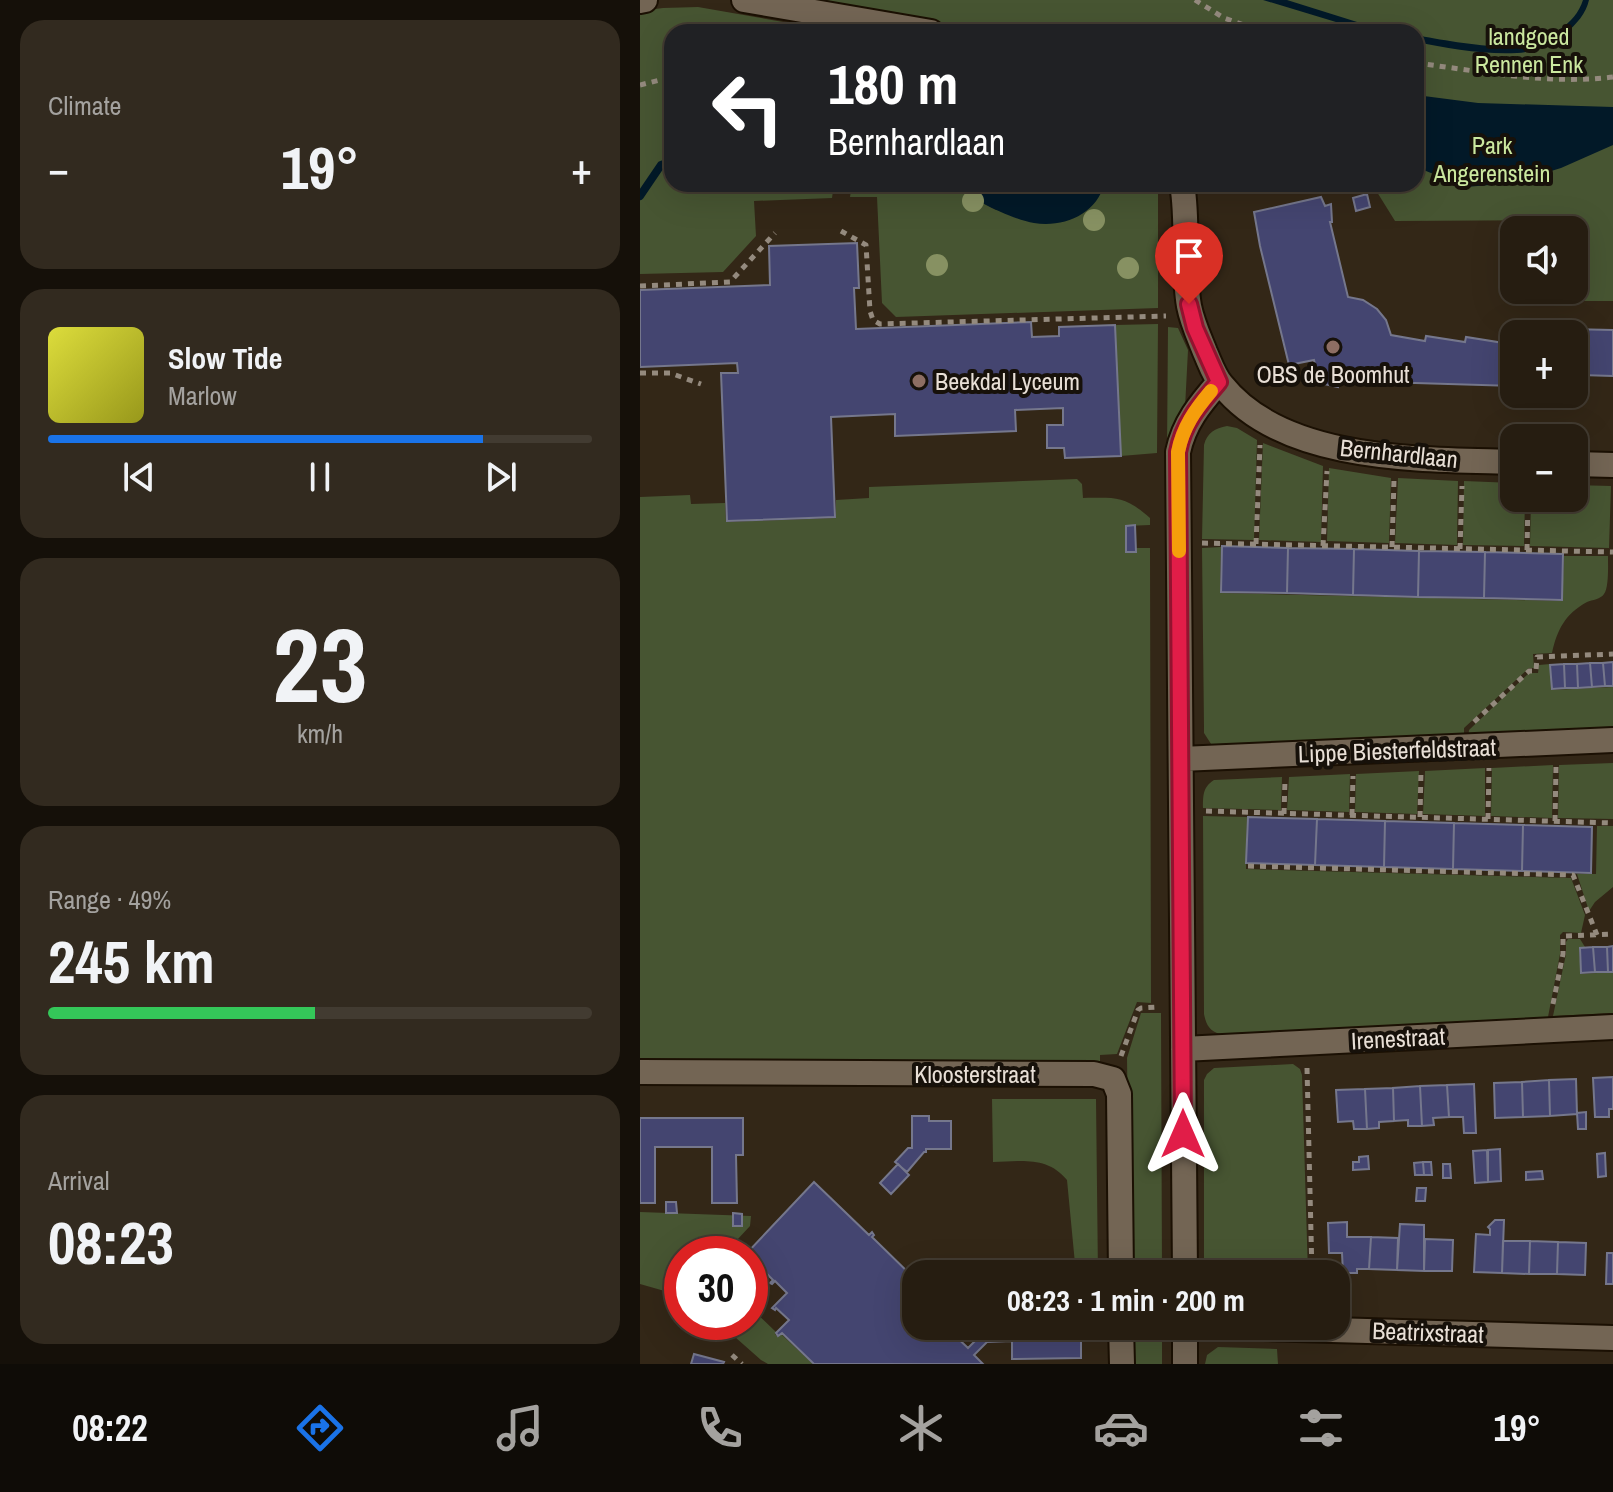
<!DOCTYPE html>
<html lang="en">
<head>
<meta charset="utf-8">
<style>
  :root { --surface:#261d11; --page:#322a1f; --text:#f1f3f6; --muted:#a4a29f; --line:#423b31; --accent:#1a73e8 }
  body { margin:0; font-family:"Archivo Narrow",sans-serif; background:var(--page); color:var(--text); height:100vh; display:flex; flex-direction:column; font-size:30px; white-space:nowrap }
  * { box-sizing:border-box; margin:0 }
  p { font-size:26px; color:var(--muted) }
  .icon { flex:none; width:44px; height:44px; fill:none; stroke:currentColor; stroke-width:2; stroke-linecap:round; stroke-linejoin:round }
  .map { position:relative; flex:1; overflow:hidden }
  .sheet { display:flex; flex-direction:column; gap:20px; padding:20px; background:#151009; width:640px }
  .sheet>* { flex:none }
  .top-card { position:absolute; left:24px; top:24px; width:760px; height:168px; border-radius:24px; box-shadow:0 8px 32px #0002,0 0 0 2px var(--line); background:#202124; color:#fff; overflow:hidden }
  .tools { position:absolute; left:860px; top:216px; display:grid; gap:16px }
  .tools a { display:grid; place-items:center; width:88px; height:88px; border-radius:16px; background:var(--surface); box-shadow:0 8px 32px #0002,0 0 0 2px var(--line); font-size:40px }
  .speed { position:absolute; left:24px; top:1236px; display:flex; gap:16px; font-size:40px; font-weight:700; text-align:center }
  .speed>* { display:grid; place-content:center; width:104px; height:104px; border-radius:50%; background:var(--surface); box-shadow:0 8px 32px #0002,0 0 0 2px var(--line); line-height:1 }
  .speed .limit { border:12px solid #d22; background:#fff; color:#111 }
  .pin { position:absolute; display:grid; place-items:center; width:68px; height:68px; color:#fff; margin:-82px -34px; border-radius:50% 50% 50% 0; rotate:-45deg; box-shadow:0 0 8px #0007 }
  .pin .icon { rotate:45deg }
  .me { position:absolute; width:88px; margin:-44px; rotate:0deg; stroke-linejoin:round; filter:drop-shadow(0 0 6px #0008) }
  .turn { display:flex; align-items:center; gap:28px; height:168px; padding:0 32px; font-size:36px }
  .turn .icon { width:104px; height:104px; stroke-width:2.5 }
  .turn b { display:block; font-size:56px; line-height:68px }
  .big { font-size:60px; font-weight:800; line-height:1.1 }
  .sheet .widget { flex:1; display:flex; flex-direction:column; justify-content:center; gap:12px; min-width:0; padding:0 28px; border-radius:24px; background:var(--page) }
  .sheet .dial { align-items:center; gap:0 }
  .dial b { font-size:104px; line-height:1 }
  .song { display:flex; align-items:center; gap:24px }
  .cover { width:96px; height:96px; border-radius:12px; background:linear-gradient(135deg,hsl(60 70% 55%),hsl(60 70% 35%)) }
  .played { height:8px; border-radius:4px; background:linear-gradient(90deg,var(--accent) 80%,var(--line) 80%) }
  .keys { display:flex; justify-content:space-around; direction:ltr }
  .heat { display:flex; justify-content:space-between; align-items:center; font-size:44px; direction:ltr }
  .charge { height:12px; border-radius:6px; background:linear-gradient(90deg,#34c759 49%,var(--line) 0) }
  .trip { position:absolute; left:262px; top:1260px; width:448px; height:80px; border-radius:24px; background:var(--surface); box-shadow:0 8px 32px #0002,0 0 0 2px var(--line); font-weight:800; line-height:80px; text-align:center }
  .tab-bar { display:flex; height:128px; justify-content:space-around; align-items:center; background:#0f0c07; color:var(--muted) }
  .tab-bar .icon { width:56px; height:56px }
  .tab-bar .selected { color:var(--accent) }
  .tab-bar b { font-size:36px; color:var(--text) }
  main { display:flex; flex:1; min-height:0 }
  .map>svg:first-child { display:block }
</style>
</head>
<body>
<main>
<section class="sheet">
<div class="widget"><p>Climate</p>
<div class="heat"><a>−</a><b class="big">19°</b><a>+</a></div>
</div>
<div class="widget">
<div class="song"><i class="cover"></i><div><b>Slow Tide</b><p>Marlow</p></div></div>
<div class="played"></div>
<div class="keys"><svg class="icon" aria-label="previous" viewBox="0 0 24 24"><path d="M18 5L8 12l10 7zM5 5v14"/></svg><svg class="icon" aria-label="pause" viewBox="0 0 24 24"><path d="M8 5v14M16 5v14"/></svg><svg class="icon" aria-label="next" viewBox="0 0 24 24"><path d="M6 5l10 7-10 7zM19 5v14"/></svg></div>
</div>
<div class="widget dial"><b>23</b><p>km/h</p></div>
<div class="widget"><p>Range · 49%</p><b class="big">245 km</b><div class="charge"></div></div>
<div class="widget"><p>Arrival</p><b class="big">08:23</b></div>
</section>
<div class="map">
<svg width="973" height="1364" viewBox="0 0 973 1364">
  <rect width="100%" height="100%" fill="#332717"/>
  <path fill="#475532" d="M167 0H973V301H924V290H934V230H926V220L755 221 732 184H776V32H357Z
    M58 7 200 32H32V184H194L192 198 114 201 116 236 83 272 0 274V11L23 8Z
    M212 184H316L329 195 356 210 462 193 464 184H518V308L256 317 242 303 237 197H210Z
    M518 324 517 453 481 456 475 325Z
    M528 327 538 328 548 350 545 408 527 450Z
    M587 426 597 428 617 440 614 540 562 539 564 445C567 433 575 428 587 426Z
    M623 443 683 466 681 542 619 540Z
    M689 468 751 478 749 543 687 541Z
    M758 478 818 481 817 545 755 543Z
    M437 479 442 484 443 498C475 498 484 495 510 518V525L486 526V552H496V548H510L511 1003 497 1002 477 1054 460 1055V1062H0V497L50 495 51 504 85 503 86 522 196 518V500L229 498V487Z
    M824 481 874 483V498H885L884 546 823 545Z
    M934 485 971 486 969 548 890 546 891 498H934Z
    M581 547 580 593 922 601 924 556H968C968 564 969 588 964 594 961 599 952 600 947 602 925 614 917 630 912 653L893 654 894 668H889L824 728V739L573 747 564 733V727L562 548Z
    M910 664 912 690 973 687V733L828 739 829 730 889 673H898L899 665Z
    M973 763V819L918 818 919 765Z
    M913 765 912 818 851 816 852 768Z
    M845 768V816L783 814 785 771Z
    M779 771 777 814 715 812 716 774Z
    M710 774 709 812 647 810 649 777Z
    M642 777 641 810 563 808C563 795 563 787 574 780Z
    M563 816 607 817 606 869 931 878 945 915 941 933 923 932 920 935V954L908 1017 580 1034C569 1031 566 1024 564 1014Z
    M957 826H973V887L955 902 949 911 937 874H956Z
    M928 939H940L945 947 939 948 941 974 973 972V1013L913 1016 926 954V942Z
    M501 1013H521L522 1274H490L487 1058Z
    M653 1064 660 1069 662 1075 668 1274H564V1080L567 1074 574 1068Z
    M352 1099H456L458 1274H436L427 1180C408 1156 381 1161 353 1162Z
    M0 1212 111 1216 110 1226 84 1254H42V1296L0 1284Z
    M110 1307 136 1332 135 1334 138 1337 141 1334 173 1364H128L121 1360 78 1322H110Z
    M490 1326H522V1364H491Z
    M578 1347 637 1349 638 1364H565L567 1355Z"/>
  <path fill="#021928" d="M623 0H647L733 27 759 32H729Z
    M943 0H949C943 28 904 52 877 53 845 55 807 48 776 42V35C801 40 857 50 881 45 906 40 935 26 943 0Z
    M776 95 838 103 973 107V145L921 168 872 183 826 187 776 167Z
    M316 184H464C457 214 423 228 394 223 372 219 330 200 316 184Z"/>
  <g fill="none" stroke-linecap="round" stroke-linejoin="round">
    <path stroke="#021928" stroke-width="8" d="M0 196 21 165 32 161"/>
  </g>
  <path fill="#444570" stroke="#75778c" stroke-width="2" d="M727 194 730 207 716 211 713 198Z
    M681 197 685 206 691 204 692 222H690L708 297 723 300 737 309 746 320 751 335 785 341 786 336 825 342 826 337 864 343 865 338 874 340V386L742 382 707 375 706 381 699 380 698 387 684 384 685 378 678 376 674 360 649 365 620 246 614 212Z
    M217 243 219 288H214L216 329 391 322 392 337 419 336V327L475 325 481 456 425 458 424 448H407V425H423V408L375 410 376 431 255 436V414L191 417 195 517 87 521 81 373H98L97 363 0 367V290L130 285 129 246Z
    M928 329 973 330V376L941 375V389H934V334H927Z
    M495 525 496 552H486V526Z
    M582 546 648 548 647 593 581 592Z
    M648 548 714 549 713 595 647 593Z
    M714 549 779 551 778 597 713 595Z
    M779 551 845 552 844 598 778 597Z
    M845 552 923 554 922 600 844 598Z
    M973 662V686H965L963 663Z
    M950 663H963L965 686 952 687Z
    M950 663 952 687 938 688 937 664Z
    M924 664 925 688 912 689 910 665Z
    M924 664H937L938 688H925Z
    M608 817 677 819 675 865 606 863Z
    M677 819 745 821 744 867 675 865Z
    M745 821 814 823 813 869 744 867Z
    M814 823 883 825 882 871 813 869Z
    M883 825 952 827 951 873 882 871Z
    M973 946V972H968L967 947Z
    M953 947H967L968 972H955Z
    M953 947 955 972 941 973 940 948Z
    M973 1077V1109H969V1117H955L953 1078Z
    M936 1079 937 1114 910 1116 909 1080Z
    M909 1080 910 1116 883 1117 882 1082Z
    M882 1082 883 1117 855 1118 854 1083Z
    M834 1084 836 1133H824L823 1117H809L807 1085Z
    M807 1085 809 1117 793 1118 794 1125 782 1126 780 1086Z
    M780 1086 782 1126H768V1120L754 1121 753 1088Z
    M753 1088 754 1121 739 1122V1128L727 1129 725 1089Z
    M725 1089 727 1129H714L713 1121 698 1122 696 1090Z
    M946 1112V1129H938L937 1113Z
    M272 1116H289V1121H311V1149H286V1152H284L267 1172 255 1162 268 1148H272Z
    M0 1118H103V1155H96L97 1203H72V1147H15V1203H0Z
    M860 1149 861 1181 848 1182V1150Z
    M847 1150 848 1182 835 1183 833 1151Z
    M965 1153 966 1176 958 1177 957 1154Z
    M728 1156 729 1169 713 1170V1162H719V1157Z
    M783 1162 784 1175H775L774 1163Z
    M783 1162H791L792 1175H784Z
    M258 1164 269 1175 251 1194 240 1183Z
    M803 1164H810L811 1178H803Z
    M902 1171 903 1179 886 1180V1172Z
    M174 1182 229 1235 232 1232 234 1235 232 1237 276 1280V1287L270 1293 276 1299V1326H305L328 1348 343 1333H354V1326H441V1358L372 1359V1341L347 1342 334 1355 343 1364H174L142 1333 138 1336 136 1333 149 1320 136 1308 135 1310 132 1308 147 1293 135 1281 132 1284 130 1283 133 1280 125 1272 122 1275 120 1273 122 1270 115 1262 112 1265 110 1262 112 1260 110 1254H106Z
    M777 1188H786L785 1201H776Z
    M26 1202H36L37 1213H26Z
    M93 1213 102 1214V1226H93Z
    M855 1220H864L862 1273 834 1272 836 1234 850 1235V1229L848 1227Z
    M707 1222V1237H731L729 1269H717V1273H703L702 1253H689L688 1223Z
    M760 1224 784 1225V1271L757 1270Z
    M731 1237 758 1238 757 1270 729 1269Z
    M785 1239 813 1240 812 1271H784Z
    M863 1241H890L889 1274 862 1273Z
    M890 1241 918 1242 917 1274H889Z
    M918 1242 946 1243 945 1275 917 1274Z
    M967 1253H973V1284H966Z
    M54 1354 84 1362 83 1364H51Z"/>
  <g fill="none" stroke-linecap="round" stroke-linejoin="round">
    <defs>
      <path id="street" d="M104 0 291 32
        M0 1 5 0
        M542 184C549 224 542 266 549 306 552 322 559 337 565 352 570 363 574 376 582 385 644 463 783 459 874 462
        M934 464 973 465
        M541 759 973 740
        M543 1049 973 1027
        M0 1072 454 1074 473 1079 479 1094 481 1274
        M545 1274 538 452C544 423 560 404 579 382
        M481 1326 482 1364
        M555 1326 973 1338
        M545 1364V1326"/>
    </defs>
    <use href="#street" stroke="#1b1003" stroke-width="28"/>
    <path stroke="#948a7e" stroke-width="5" stroke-dasharray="6 6" stroke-linecap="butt" d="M555 0 584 18 624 32
      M776 63C840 71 908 85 973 77
      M0 85 32 77
      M201 231 226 245 230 311 233 320 240 324 526 316
      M0 286 90 282 135 233
      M0 373H30L61 384
      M562 543 973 552
      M616 544 620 445
      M683 546 687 471
      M752 547 754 480
      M820 549 822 486
      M887 550 888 498
      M834 722 889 671H896L897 657 973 654
      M566 811 973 823
      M644 814 645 779
      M712 815 713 776
      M780 817 781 770
      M848 819 849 768
      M915 821 916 766
      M608 866 933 875 957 935
      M913 1004 923 954V936L973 934
      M481 1056 498 1010 501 1008 519 1007
      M667 1068 672 1274
      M92 1355 102 1364"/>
    <use href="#street" stroke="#736554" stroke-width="24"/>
  </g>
  <g fill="#879162">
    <circle cx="333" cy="201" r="11"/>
    <circle cx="454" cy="220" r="11"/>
    <circle cx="297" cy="265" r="11"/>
    <circle cx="488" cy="268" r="11"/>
  </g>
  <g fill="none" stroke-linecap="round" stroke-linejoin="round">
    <defs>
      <path id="route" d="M543 1134 538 452C543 423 560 404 579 382L555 328 549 304"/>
    </defs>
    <use href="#route" stroke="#92132f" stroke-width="20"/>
    <use href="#route" stroke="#e11d48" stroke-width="14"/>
    <path stroke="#f59e0b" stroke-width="14" d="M539 551 538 452C543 427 555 410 571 391"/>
  </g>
  <g fill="#8d6e63" stroke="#17110a" stroke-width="3">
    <circle cx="693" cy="347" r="8"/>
    <circle cx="279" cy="381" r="8"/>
  </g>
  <g text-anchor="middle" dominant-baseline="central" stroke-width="8" stroke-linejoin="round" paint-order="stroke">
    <g font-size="24" fill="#cbe89f" stroke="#17110a">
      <text x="889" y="36">landgoed<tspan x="889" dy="28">Rennen Enk</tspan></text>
      <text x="852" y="145">Park<tspan x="852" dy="28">Angerenstein</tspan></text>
    </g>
    <g font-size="24" fill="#e8dfd6" stroke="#17110a">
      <text x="693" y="374">OBS de Boomhut</text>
      <text x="295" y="381" text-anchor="start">Beekdal Lyceum</text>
    </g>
    <g font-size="24" fill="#e8dfd6" stroke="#17110a">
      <text transform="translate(759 453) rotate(6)">Bernhardlaan</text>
      <text transform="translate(757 750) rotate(-2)">Lippe Biesterfeldstraat</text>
      <text transform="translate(758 1038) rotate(-3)">Irenestraat</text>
      <text x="335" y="1074">Kloosterstraat</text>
      <text transform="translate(788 1332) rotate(2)">Beatrixstraat</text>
    </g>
  </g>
</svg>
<div class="tools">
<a><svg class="icon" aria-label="sound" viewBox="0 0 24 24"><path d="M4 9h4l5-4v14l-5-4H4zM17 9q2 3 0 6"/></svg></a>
<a>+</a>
<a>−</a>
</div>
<div class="speed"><div class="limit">30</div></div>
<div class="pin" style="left:549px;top:304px;background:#d93025"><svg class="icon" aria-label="arrive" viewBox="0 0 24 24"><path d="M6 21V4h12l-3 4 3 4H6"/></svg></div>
<svg class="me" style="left:543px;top:1134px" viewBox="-20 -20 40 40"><path d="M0-17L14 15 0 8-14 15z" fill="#e11d48" stroke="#fff" stroke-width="4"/></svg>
<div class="trip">08:23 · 1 min · 200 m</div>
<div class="top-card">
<div class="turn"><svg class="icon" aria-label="left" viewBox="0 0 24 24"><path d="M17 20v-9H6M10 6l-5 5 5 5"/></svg><div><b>180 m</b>Bernhardlaan</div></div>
</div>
</div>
</main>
<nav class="tab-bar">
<b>08:22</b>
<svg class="icon selected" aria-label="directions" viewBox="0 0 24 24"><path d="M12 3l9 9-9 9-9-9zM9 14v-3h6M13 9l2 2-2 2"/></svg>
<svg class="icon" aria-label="music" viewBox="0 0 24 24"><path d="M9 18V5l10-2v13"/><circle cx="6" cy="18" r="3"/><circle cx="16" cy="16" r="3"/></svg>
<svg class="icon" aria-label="phone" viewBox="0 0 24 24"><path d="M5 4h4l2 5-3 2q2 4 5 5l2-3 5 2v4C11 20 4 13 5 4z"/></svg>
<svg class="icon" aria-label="climate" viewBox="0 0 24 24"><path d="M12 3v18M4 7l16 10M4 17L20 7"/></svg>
<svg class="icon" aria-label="car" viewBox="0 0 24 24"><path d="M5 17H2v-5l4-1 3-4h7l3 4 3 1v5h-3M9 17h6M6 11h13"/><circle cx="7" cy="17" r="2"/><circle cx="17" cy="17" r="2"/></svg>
<svg class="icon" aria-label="filters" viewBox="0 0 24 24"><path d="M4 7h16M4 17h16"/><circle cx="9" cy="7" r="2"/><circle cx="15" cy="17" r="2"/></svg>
<b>19°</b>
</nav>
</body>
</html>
